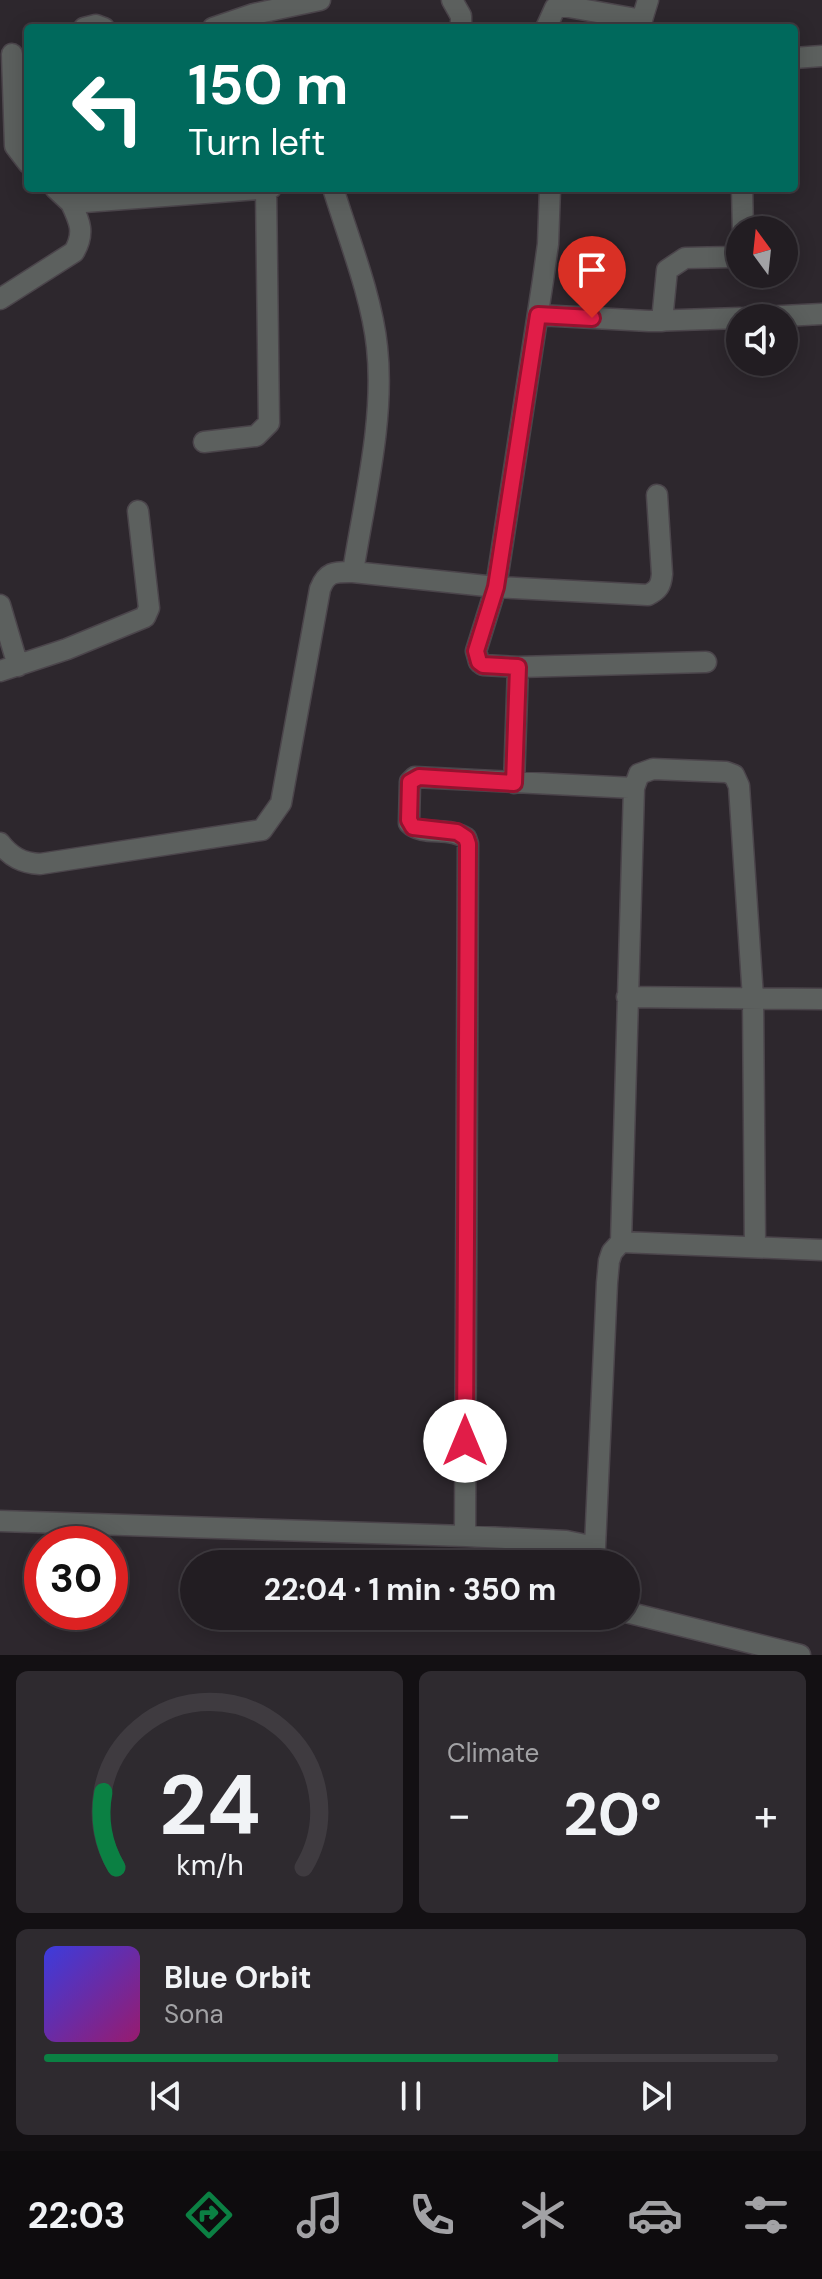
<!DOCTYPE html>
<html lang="en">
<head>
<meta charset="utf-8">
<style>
  :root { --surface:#221d22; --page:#2e2a2f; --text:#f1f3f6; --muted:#a2a2a5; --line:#3f3b40; --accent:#0b8043 }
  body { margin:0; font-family:"DM Sans",sans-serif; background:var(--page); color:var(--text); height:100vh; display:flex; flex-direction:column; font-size:30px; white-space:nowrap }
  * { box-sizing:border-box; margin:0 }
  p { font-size:26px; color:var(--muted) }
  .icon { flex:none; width:44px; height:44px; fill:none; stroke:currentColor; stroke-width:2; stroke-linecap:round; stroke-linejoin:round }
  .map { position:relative; height:1655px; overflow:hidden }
  .drawer { display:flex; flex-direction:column; gap:16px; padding:16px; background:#131013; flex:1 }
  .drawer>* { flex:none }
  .banner { position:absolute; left:24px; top:24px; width:774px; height:168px; border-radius:8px; box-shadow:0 4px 20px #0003,0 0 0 2px var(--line); background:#00695c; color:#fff; overflow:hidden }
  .needle { width:52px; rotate:345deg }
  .tools { position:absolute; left:726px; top:216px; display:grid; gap:16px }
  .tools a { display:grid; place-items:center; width:72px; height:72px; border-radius:50%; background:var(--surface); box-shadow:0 4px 20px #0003,0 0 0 2px var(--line); font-size:40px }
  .speed { position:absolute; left:24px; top:1526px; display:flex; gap:16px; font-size:40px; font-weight:700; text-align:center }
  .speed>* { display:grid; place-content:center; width:104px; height:104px; border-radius:50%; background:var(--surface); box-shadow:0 4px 20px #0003,0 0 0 2px var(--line); line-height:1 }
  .speed .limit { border:12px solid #d22; background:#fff; color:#111 }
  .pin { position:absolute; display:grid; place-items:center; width:68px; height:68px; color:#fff; margin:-82px -34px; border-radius:50% 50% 50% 0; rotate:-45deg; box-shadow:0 0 8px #0007 }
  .pin .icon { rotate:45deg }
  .me { position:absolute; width:88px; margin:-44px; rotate:0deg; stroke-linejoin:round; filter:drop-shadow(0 0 6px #0008) }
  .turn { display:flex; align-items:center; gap:28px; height:168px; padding:0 32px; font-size:36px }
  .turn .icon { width:104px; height:104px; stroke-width:2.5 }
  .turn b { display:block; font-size:56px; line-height:68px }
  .big { font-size:60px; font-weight:700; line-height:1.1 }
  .drawer .card { flex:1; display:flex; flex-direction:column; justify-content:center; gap:12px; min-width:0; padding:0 28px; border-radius:12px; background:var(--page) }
  .drawer .dial { align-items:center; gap:0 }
  .dial svg { height:208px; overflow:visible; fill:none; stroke:var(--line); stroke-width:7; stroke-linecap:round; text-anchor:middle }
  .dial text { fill:var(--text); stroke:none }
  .song { display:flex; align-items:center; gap:24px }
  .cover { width:96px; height:96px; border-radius:12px; background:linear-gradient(135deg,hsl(240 70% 55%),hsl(320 70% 35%)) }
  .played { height:8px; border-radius:4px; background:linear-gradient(90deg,var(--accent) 70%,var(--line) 70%) }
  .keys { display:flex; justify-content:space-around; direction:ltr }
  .heat { display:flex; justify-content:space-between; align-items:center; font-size:44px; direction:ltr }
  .drawer .tiles { flex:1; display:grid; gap:16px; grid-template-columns:1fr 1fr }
  .card:last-child { grid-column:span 2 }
  .trip { position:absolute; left:180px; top:1550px; width:460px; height:80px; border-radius:40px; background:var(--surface); box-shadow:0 4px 20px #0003,0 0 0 2px var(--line); font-weight:700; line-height:80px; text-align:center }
  .dock { display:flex; height:128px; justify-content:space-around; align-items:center; background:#0e0c0e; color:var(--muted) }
  .dock .icon { width:56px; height:56px }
  .dock .on { color:var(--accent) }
  .dock b { font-size:36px; color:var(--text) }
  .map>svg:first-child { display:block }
</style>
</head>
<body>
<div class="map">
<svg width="822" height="1655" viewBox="0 0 822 1655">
  <rect width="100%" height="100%" fill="#2d272d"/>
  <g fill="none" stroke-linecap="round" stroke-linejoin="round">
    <defs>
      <path id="minor" d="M452 0 461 16V28
        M641 23 648 0
        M84 28 96 25 104 28
        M213 28 254 14 320 0
        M546 28 555 8 563 6 631 18 641 23 643 28
        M12 54 15 146 28 163
        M794 58 822 56
        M55 188 71 203
        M550 188 548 244 543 280 496 587 648 595C658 590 661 586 662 574L657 495
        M742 188 743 230
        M0 299 74 252C85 233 80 222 71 203L271 188
        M538 315 649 321 740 318
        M745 318 822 314
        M662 321 667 270 685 258 731 257 740 249
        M204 442 256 436 269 423 266 189
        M353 572 496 587 476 651 479 662 483 665 518 667 706 662
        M0 605 18 666
        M0 671 67 649 145 617 149 608 138 511
        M514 783 518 667
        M634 788 639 774 653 769 726 772 734 775 739 786 753 998 755 1247
        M0 843C11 857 22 863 40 864L262 830 281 803 320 589C327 571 335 572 353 572 364 501 385 419 377 347 372 297 348 237 333 188
        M627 997 822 999
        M0 1521 465 1536 566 1541 595 1547V1564
        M465 1536 468 844 466 838C449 826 423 837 409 823L410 782 415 777 634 788 621 1242
        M595 1547 607 1283 609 1261 612 1252 621 1242 822 1250
        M626 1612 800 1655"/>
    </defs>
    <use href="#minor" stroke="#4b454b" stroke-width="23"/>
    <use href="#minor" stroke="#5c605e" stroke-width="20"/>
  </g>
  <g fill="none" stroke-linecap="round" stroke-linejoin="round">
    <defs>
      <path id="route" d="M465 1441 468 844 466 838 457 832 413 827 409 820 410 782 419 777 514 783 518 667 483 665 479 662 476 651 496 587 538 315 592 318"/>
    </defs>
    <use href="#route" stroke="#92132f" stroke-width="20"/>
    <use href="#route" stroke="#e11d48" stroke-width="14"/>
  </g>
</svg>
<div class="tools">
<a><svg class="needle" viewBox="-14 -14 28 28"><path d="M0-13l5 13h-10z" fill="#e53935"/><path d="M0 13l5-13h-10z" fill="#a2a2a5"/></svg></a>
<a><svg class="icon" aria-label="sound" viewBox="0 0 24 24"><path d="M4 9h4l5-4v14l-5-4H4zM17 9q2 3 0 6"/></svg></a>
</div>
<div class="speed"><div class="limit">30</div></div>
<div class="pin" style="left:592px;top:318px;background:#d93025"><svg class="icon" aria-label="arrive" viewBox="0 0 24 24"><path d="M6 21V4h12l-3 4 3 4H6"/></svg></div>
<svg class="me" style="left:465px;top:1441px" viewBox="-20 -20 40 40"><circle r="19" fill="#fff"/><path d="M0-13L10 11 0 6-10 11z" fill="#e11d48"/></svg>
<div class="trip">22:04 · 1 min · 350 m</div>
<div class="banner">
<div class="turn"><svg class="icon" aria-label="left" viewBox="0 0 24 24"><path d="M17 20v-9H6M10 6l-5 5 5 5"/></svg><div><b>150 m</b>Turn left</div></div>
</div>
</div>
<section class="drawer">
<div class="tiles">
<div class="card dial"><svg viewBox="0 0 100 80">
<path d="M14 69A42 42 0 1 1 86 69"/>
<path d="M14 69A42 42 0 0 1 9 40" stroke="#0b8043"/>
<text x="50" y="56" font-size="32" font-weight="700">24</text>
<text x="50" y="72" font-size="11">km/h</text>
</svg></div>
<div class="card"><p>Climate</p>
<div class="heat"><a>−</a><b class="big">20°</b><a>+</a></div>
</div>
<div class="card">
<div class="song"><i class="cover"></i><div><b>Blue Orbit</b><p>Sona</p></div></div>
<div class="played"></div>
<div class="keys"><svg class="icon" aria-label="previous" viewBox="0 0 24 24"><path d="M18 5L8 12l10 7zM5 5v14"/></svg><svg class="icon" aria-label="pause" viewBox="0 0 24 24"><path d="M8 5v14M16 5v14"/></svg><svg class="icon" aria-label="next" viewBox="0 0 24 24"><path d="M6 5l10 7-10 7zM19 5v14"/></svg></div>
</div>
</div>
</section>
<nav class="dock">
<b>22:03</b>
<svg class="icon on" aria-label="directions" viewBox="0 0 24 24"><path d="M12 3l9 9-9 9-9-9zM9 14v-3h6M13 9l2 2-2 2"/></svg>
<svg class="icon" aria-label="music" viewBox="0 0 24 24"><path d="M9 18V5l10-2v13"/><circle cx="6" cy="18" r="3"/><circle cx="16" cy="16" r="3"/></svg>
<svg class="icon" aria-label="phone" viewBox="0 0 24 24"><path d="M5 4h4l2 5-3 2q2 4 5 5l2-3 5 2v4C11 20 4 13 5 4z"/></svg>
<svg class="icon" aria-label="climate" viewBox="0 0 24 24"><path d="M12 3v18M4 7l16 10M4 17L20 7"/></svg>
<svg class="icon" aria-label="car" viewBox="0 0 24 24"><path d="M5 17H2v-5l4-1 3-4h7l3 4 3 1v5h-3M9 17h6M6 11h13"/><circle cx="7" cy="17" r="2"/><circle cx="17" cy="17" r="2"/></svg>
<svg class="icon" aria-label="filters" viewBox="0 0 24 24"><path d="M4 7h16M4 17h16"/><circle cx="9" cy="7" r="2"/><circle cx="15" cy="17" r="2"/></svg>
</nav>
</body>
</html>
